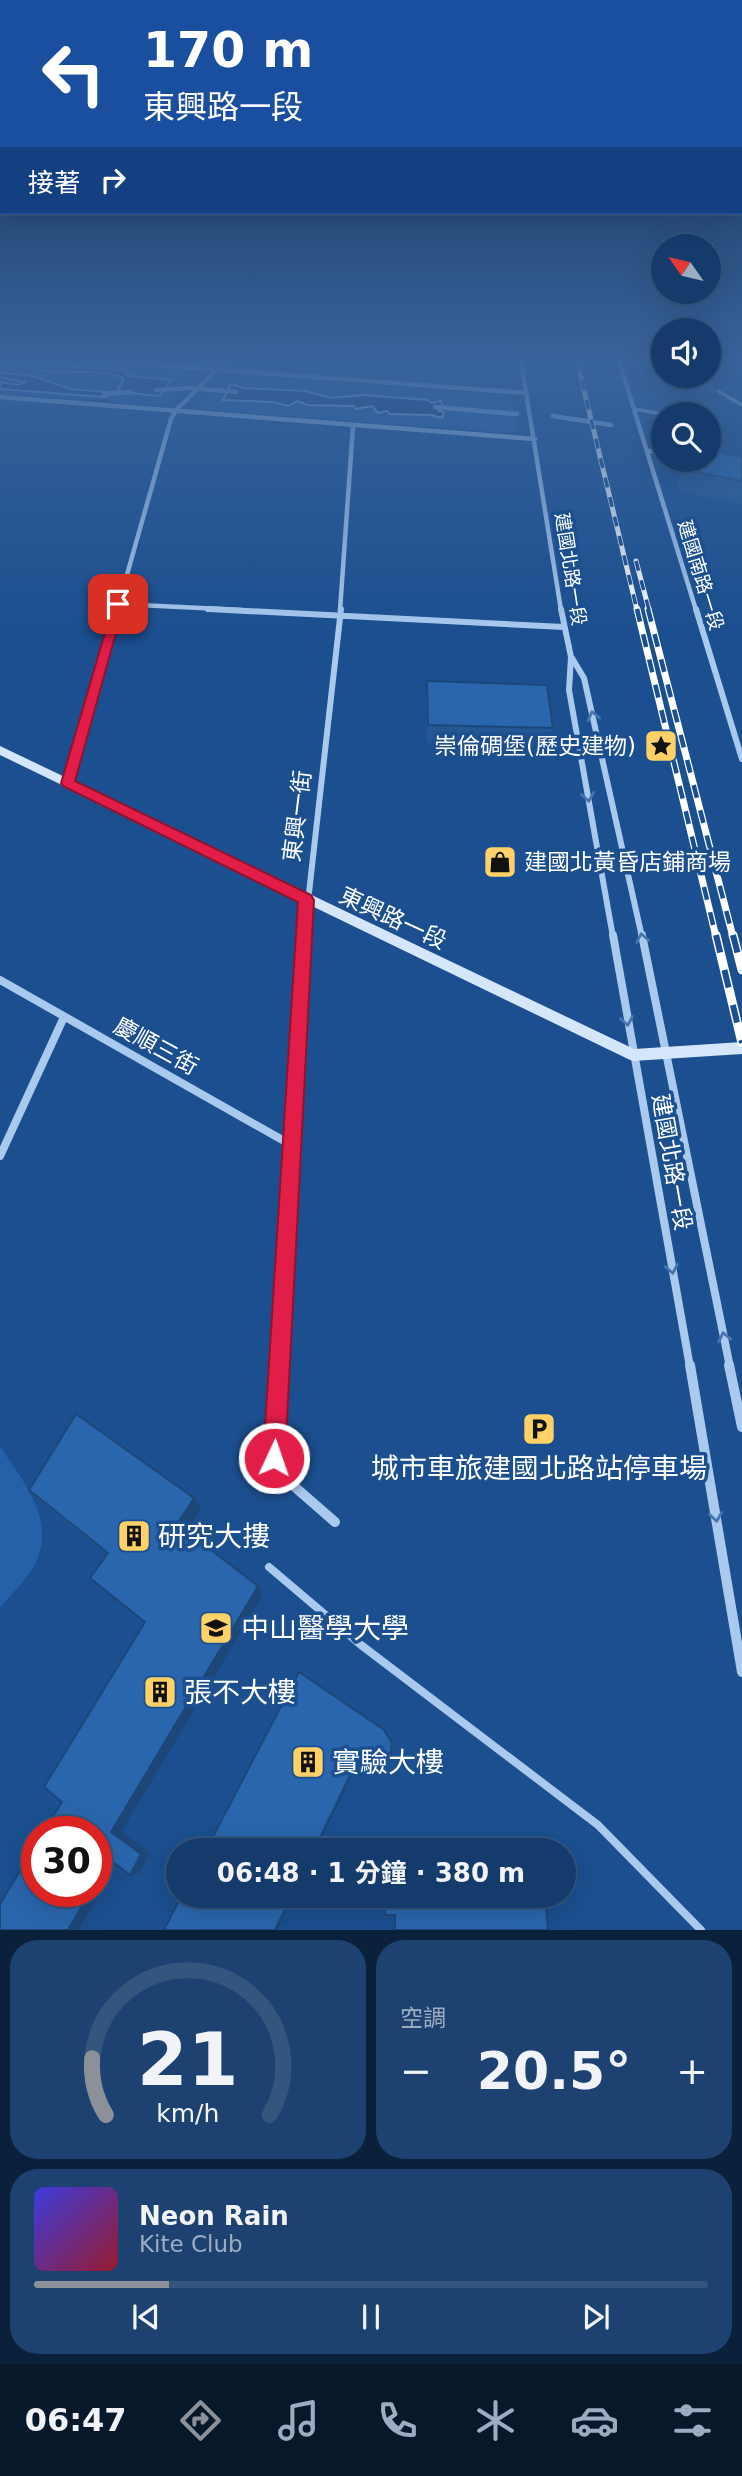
<!DOCTYPE html>
<html lang="zh-TW">
<head>
<meta charset="utf-8">
<style>
  :root { --surface:#143b6b; --page:#1d4271; --text:#f1f3f6; --muted:#9dadc1; --line:#33557e; --accent:#8c9099 }
  body { margin:0; font-family:"DejaVu Sans","Noto Sans TC",sans-serif; background:var(--page); color:var(--text); height:100vh; display:flex; flex-direction:column; font-size:26px; white-space:nowrap }
  * { box-sizing:border-box; margin:0 }
  p { font-size:23px; color:var(--muted) }
  .icon { flex:none; width:38px; height:38px; fill:none; stroke:currentColor; stroke-width:2; stroke-linecap:round; stroke-linejoin:round }
  .map { position:relative; height:1930px; overflow:hidden }
  .panel { display:flex; flex-direction:column; gap:10px; padding:10px; background:#0b203b; flex:1 }
  .panel>* { flex:none }
  .hud { position:absolute; left:0px; top:0px; width:742px; height:214px; box-shadow:0 7px 28px #0002,0 0 0 2px var(--line); background:#1a4fa0; color:#fff; overflow:hidden }
  .needle { width:46px; rotate:304deg }
  .tools { position:absolute; left:651px; top:234px; display:grid; gap:14px }
  .tools a { display:grid; place-items:center; width:70px; height:70px; border-radius:50%; background:var(--surface); box-shadow:0 7px 28px #0002,0 0 0 2px var(--line); font-size:35px }
  .speed { position:absolute; left:21px; top:1816px; display:flex; gap:14px; font-size:35px; font-weight:700; text-align:center }
  .speed>* { display:grid; place-content:center; width:91px; height:91px; border-radius:50%; background:var(--surface); box-shadow:0 7px 28px #0002,0 0 0 2px var(--line); line-height:1 }
  .speed .limit { border:10px solid #d22; background:#fff; color:#111 }
  .pin { position:absolute; display:grid; place-items:center; width:60px; height:60px; color:#fff; margin:-30px; border-radius:14px; box-shadow:0 4px 10px #0006 }
  .me { position:absolute; width:77px; margin:-38px; rotate:3deg; stroke-linejoin:round; filter:drop-shadow(0 0 5px #0008) }
  .turn { display:flex; align-items:center; gap:24px; height:147px; padding:0 28px; font-size:32px }
  .turn .icon { width:91px; height:91px; stroke-width:2.5 }
  .turn b { display:block; font-size:49px; line-height:60px }
  .then { display:flex; align-items:center; height:66px; padding:0 28px; background:#0003; gap:14px; font-size:26px }
  .big { font-size:52px; font-weight:700; line-height:1.1 }
  .panel .widget { flex:1; display:flex; flex-direction:column; justify-content:center; gap:10px; min-width:0; padding:0 24px; border-radius:28px; background:var(--page) }
  .panel .dial { align-items:center; gap:0 }
  .dial svg { height:182px; overflow:visible; fill:none; stroke:var(--line); stroke-width:7; stroke-linecap:round; text-anchor:middle }
  .dial text { fill:var(--text); stroke:none }
  .song { display:flex; align-items:center; gap:21px }
  .cover { width:84px; height:84px; border-radius:10px; background:linear-gradient(135deg,hsl(240 70% 55%),hsl(350 70% 35%)) }
  .played { height:7px; border-radius:4px; background:linear-gradient(90deg,var(--accent) 20%,var(--line) 20%) }
  .keys { display:flex; justify-content:space-around; direction:ltr }
  .heat { display:flex; justify-content:space-between; align-items:center; font-size:38px; direction:ltr }
  .panel .tiles { flex:1; display:grid; gap:10px; grid-template-columns:1fr 1fr }
  .widget:last-child { grid-column:span 2 }
  .trip { position:absolute; left:166px; top:1838px; width:410px; height:70px; border-radius:35px; background:var(--surface); box-shadow:0 7px 28px #0002,0 0 0 2px var(--line); font-weight:700; line-height:70px; text-align:center }
  .dock { display:flex; height:112px; justify-content:space-around; align-items:center; background:#08182b; color:var(--muted) }
  .dock .icon { width:49px; height:49px }
  .dock .active { color:var(--accent) }
  .dock b { font-size:32px; color:var(--text) }
  .map>svg:first-child { display:block }
</style>
</head>
<body>
<div class="map">
<svg width="742" height="1930" viewBox="0 0 742 1930">
  <rect width="100%" height="100%" fill="#1b4f8f"/>
  <path fill="#2461a8" d="M0 361H43L192 372 196 376 168 403 158 405 0 393Z
    M232 376 506 396 513 400 517 430 510 433 200 409 197 404 224 377Z
    M0 1446C21 1479 52 1513 39 1555 33 1574 13 1592 0 1608Z"/>
  <path fill="#123a6d" stroke="#9cc4f0" stroke-width="2" d="M0 361 128 371 127 374 130 376 171 380 159 396 122 392 118 390 124 379C103 367 79 374 56 372 38 370 19 366 0 365Z
    M0 373 29 375 71 389 108 392 112 395 105 397 0 389V382L18 385 25 382 0 377Z
    M231 384 244 388 305 391 332 398 364 395 428 400 432 403 441 401 443 407 439 411 444 412 442 418 431 415 390 414 387 411 378 413 372 406 355 409 354 406 307 405 297 401 289 406 272 402 223 400Z"/>
  <g fill="none" stroke-linecap="round" stroke-linejoin="round">
    <path stroke="#9cc4f0" stroke-width="4.5" d="M156 390 190 388 236 392
      M104 394 131 392
      M435 407 517 414
      M553 416 611 425"/>
    <path stroke="#a9c9ee" stroke-width="3.5" d="M711 387 742 405
      M635 409 667 415"/>
    <path stroke="#a9c9ee" stroke-width="8" d="M269 1567 361 1645 598 1825 701 1930"/>
    <path stroke="#a9c9ee" stroke-width="4.5" d="M101 361 526 393
      M521 361 561 610
      M619 361 696 610
      M0 397 535 439
      M649 451H663
      M118 604 242 610
      M117 610 171 419 176 410 226 361
      M340 610 353 426"/>
    <path stroke="#a9c9ee" stroke-width="6" d="M208 609 564 627
      M561 609 571 657 569 690 613 937
      M696 609 742 759
      M572 658 584 678 642 937
      M68 783 117 609
      M304 937 341 609"/>
    <path stroke="#a9c9ee" stroke-width="8" d="M613 935 690 1367
      M642 935 730 1367
      M0 980 293 1146
      M0 1156 64 1017
      M279 1367 304 935"/>
    <path stroke="#a9c9ee" stroke-width="10" d="M279 1365 274 1458 288 1481 335 1522
      M690 1365 742 1672
      M729 1365 742 1427"/>
    <path fill="#d6e6fa" fill-rule="evenodd" d="M0 746 634 1049 742 1042V1054L633 1061 628 1059 0 755Z"/>
    <defs>
      <path id="rail-far2" d="M577 361 637 610
        M636 561 649 610"/>
      <path id="rail-far1" d="M637 609 716 937
        M648 609 733 937"/>
      <path id="rail" d="M716 935 742 1043
        M733 935 742 970"/>
    </defs>
    <use href="#rail-far2" stroke="#fff" stroke-width="5"/>
    <use href="#rail-far1" stroke="#fff" stroke-width="7"/>
    <use href="#rail" stroke="#fff" stroke-width="9"/>
    <use href="#rail-far2" stroke="#1b4f8f" stroke-width="3.5" stroke-dasharray="10" stroke-linecap="butt"/>
    <use href="#rail-far1" stroke="#1b4f8f" stroke-width="4.5" stroke-dasharray="13" stroke-linecap="butt"/>
    <use href="#rail" stroke="#1b4f8f" stroke-width="6" stroke-dasharray="18" stroke-linecap="butt"/>
  </g>
  <path fill="#245895" d="M633 361H663V376L715 396 710 418H709V415H692L638 405 641 386Z
    M742 457V505L676 491 681 469Z
    M427 681 553 728 550 745 427 743 426 699Z
    M29 1490 201 1509 186 1531 263 1595 122 1831 150 1853 140 1873 130 1875 116 1864 79 1930H0L62 1802 145 1623 107 1554 41 1502Z
    M299 1672 390 1758 389 1760 382 1766 358 1763Z"/>
  <path fill="#1d4779" d="M194 1498 201 1509 184 1535 177 1524Z
    M258 1586 263 1595 122 1831 150 1853 140 1873 130 1875 111 1832Z
    M357 1761 358 1763 316 1850H314Z
    M120 1857 79 1930H68L90 1892H96V1881L109 1859Z
    M292 1895H294L277 1930H275Z"/>
  <path fill="#2a66ad" stroke="#1d4779" stroke-width="2" d="M644 361H663V376H709V373H718L715 396 642 383 643 376 648 375Z
    M709 449 742 457V481L681 469 687 460H709Z
    M427 681 547 685 553 728 428 725Z
    M76 1414 194 1498 177 1524 258 1586 111 1832 141 1854 130 1875 109 1859 96 1881V1832H43L62 1802 44 1787 145 1622 90 1578 108 1553 29 1490Z
    M299 1672 384 1730 392 1743 390 1758 382 1764 357 1761 314 1850H206Z
    M37 1843V1892H90L68 1930H0V1904Z
    M182 1895H292L275 1930H164Z
    M385 1895H545L548 1930H395V1915H385Z"/>
  <defs><path id="oneway-chevron" d="M-2-3.5L2.5 0L-2 3.5" fill="none" stroke-width="1.6" stroke-linecap="round" stroke-linejoin="round" transform="scale(1.75)"/></defs>
  <g stroke="#4674ac">
    <use href="#oneway-chevron" transform="translate(593 716) rotate(-103)"/>
    <use href="#oneway-chevron" transform="translate(588 797) rotate(81)"/>
    <use href="#oneway-chevron" transform="translate(642 938) rotate(-101)"/>
    <use href="#oneway-chevron" transform="translate(627 1021) rotate(80)"/>
    <use href="#oneway-chevron" transform="translate(672 1269) rotate(80)"/>
    <use href="#oneway-chevron" transform="translate(724 1337) rotate(-102)"/>
    <use href="#oneway-chevron" transform="translate(716 1517) rotate(81)"/>
  </g>
  <linearGradient id="sky" x2="0" y2="1"><stop stop-color="#0f2b4f"/><stop offset="0.57" stop-color="#39639b"/><stop offset="1" stop-color="#39639b" stop-opacity="0"/></linearGradient>
  <rect width="742" height="631" fill="url(#sky)"/>
  <path fill="#e11d48" stroke="#92132f" stroke-width="2" d="M114 602 124 604 75 781 311 895 314 900 285 1458 281 1466 274 1469 266 1466 263 1458 298 902 63 786 61 783Z"/>
  <defs>
    <symbol id="sight-square" viewBox="-11 -11 22 22"><rect x="-9" y="-9" width="18" height="18" rx="4" fill="#ffd166" stroke="#1b4f8f"/><path d="M0-6L1.8-2.2L6-1.7L2.9 1.2L3.7 5.4L0 3.3L-3.7 5.4L-2.9 1.2L-6-1.7L-1.8-2.2Z" fill="#111"/></symbol>
    <symbol id="shop-square" viewBox="-11 -11 22 22"><rect x="-9" y="-9" width="18" height="18" rx="4" fill="#ffd166" stroke="#1b4f8f"/><path d="M-5-2.5h2.3a2.7 3.5 0 0 1 5.4 0H5L5.5 6h-11ZM-1.5-2.5h3a1.5 2.3 0 0 0-3 0Z" fill="#111"/></symbol>
    <symbol id="parking-square" viewBox="-11 -11 22 22"><rect x="-9" y="-9" width="18" height="18" rx="4" fill="#ffd166" stroke="#1b4f8f"/><path d="M-3.5-5.5H1a3.5 3.5 0 0 1 0 7H-1V5.5H-3.5ZM-1-3.4V-.6H.8a1.4 1.4 0 0 0 0-2.8Z" fill="#111"/></symbol>
    <symbol id="building-square" viewBox="-11 -11 22 22"><rect x="-9" y="-9" width="18" height="18" rx="4" fill="#ffd166" stroke="#1b4f8f"/><path d="M-4-6H4V6H1V3H-1V6H-4ZM-2.5-4.3h1.7v1.8h-1.7ZM.8-4.3h1.7v1.8H.8ZM-2.5-1h1.7V.8h-1.7ZM.8-1h1.7V.8H.8Z" fill="#111"/></symbol>
    <symbol id="university-square" viewBox="-11 -11 22 22"><rect x="-9" y="-9" width="18" height="18" rx="4" fill="#ffd166" stroke="#1b4f8f"/><path d="M0-5L7-2L0 1L-7-2ZM-4 1L0 2.5L4 1V4Q0 6-4 4Z" fill="#111"/></symbol>
  </defs>
  <g fill-rule="evenodd">
    <use href="#sight-square" x="642" y="727" width="38" height="38"/>
    <use href="#shop-square" x="481" y="843" width="38" height="38"/>
    <use href="#parking-square" x="520" y="1410" width="38" height="38"/>
    <use href="#building-square" x="115" y="1517" width="38" height="38"/>
    <use href="#university-square" x="197" y="1609" width="38" height="38"/>
    <use href="#building-square" x="141" y="1673" width="38" height="38"/>
    <use href="#building-square" x="289" y="1743" width="38" height="38"/>
  </g>
  <g text-anchor="middle" dominant-baseline="central" stroke-width="7" stroke-linejoin="round" paint-order="stroke">
    <g font-size="19" fill="#fff" stroke="#1b4f8f">
      <text transform="translate(571 569) rotate(81)">建國北路一段</text>
      <text transform="translate(701 575) rotate(73)">建國南路一段</text>
    </g>
    <g font-size="23" fill="#fff" stroke="#1b4f8f" text-anchor="end">
      <text x="636" y="746">崇倫碉堡(歷史建物)</text>
      <text x="524" y="862" text-anchor="start">建國北黃昏店鋪商場</text>
    </g>
    <g font-size="23" fill="#fff" stroke="#1b4f8f">
      <text transform="translate(297 816) rotate(-83)">東興一街</text>
      <text transform="translate(393 918) rotate(25)">東興路一段</text>
      <text transform="translate(156 1046) rotate(29)">慶順三街</text>
      <text transform="translate(672 1162) rotate(80)">建國北路一段</text>
    </g>
    <g font-size="28" fill="#fff" stroke="#1b4f8f" text-anchor="start">
      <text x="539" y="1468" text-anchor="middle">城市車旅建國北路站停車場</text>
      <text x="158" y="1536">研究大摟</text>
      <text x="241" y="1628">中山醫學大學</text>
      <text x="184" y="1692">張不大樓</text>
      <text x="332" y="1762">實驗大樓</text>
    </g>
  </g>
</svg>
<div class="tools">
<a><svg class="needle" viewBox="-14 -14 28 28"><path d="M0-13l5 13h-10z" fill="#e53935"/><path d="M0 13l5-13h-10z" fill="#9dadc1"/></svg></a>
<a><svg class="icon" aria-label="sound" viewBox="0 0 24 24"><path d="M4 9h4l5-4v14l-5-4H4zM17 9q2 3 0 6"/></svg></a>
<a><svg class="icon" aria-label="search" viewBox="0 0 24 24"><circle cx="10" cy="10" r="6"/><path d="M15 15l6 6"/></svg></a>
</div>
<div class="speed"><div class="limit">30</div></div>
<div class="pin" style="left:118px;top:604px;background:#d93025"><svg class="icon" aria-label="arrive" viewBox="0 0 24 24"><path d="M6 21V4h12l-3 4 3 4H6"/></svg></div>
<svg class="me" style="left:274px;top:1458px" viewBox="-20 -20 40 40"><circle r="17" fill="#e11d48" stroke="#fff" stroke-width="3"/><path d="M0-11L8 9 0 5-8 9z" fill="#fff"/></svg>
<div class="trip">06:48 · 1 分鐘 · 380 m</div>
<div class="hud">
<div class="turn"><svg class="icon" aria-label="left" viewBox="0 0 24 24"><path d="M17 20v-9H6M10 6l-5 5 5 5"/></svg><div><b>170 m</b>東興路一段</div></div>
<div class="then">接著<svg class="icon" aria-label="right" viewBox="0 0 24 24"><path d="M7 20v-9h11M14 6l5 5-5 5"/></svg></div>
</div>
</div>
<section class="panel">
<div class="tiles">
<div class="widget dial"><svg viewBox="0 0 100 80">
<path d="M14 69A42 42 0 1 1 86 69"/>
<path d="M14 69A42 42 0 0 1 8 44" stroke="#8c9099"/>
<text x="50" y="56" font-size="32" font-weight="700">21</text>
<text x="50" y="72" font-size="11">km/h</text>
</svg></div>
<div class="widget"><p>空調</p>
<div class="heat"><a>−</a><b class="big">20.5°</b><a>+</a></div>
</div>
<div class="widget">
<div class="song"><i class="cover"></i><div><b>Neon Rain</b><p>Kite Club</p></div></div>
<div class="played"></div>
<div class="keys"><svg class="icon" aria-label="previous" viewBox="0 0 24 24"><path d="M18 5L8 12l10 7zM5 5v14"/></svg><svg class="icon" aria-label="pause" viewBox="0 0 24 24"><path d="M8 5v14M16 5v14"/></svg><svg class="icon" aria-label="next" viewBox="0 0 24 24"><path d="M6 5l10 7-10 7zM19 5v14"/></svg></div>
</div>
</div>
</section>
<nav class="dock">
<b>06:47</b>
<svg class="icon active" aria-label="directions" viewBox="0 0 24 24"><path d="M12 3l9 9-9 9-9-9zM9 14v-3h6M13 9l2 2-2 2"/></svg>
<svg class="icon" aria-label="music" viewBox="0 0 24 24"><path d="M9 18V5l10-2v13"/><circle cx="6" cy="18" r="3"/><circle cx="16" cy="16" r="3"/></svg>
<svg class="icon" aria-label="phone" viewBox="0 0 24 24"><path d="M5 4h4l2 5-3 2q2 4 5 5l2-3 5 2v4C11 20 4 13 5 4z"/></svg>
<svg class="icon" aria-label="climate" viewBox="0 0 24 24"><path d="M12 3v18M4 7l16 10M4 17L20 7"/></svg>
<svg class="icon" aria-label="car" viewBox="0 0 24 24"><path d="M5 17H2v-5l4-1 3-4h7l3 4 3 1v5h-3M9 17h6M6 11h13"/><circle cx="7" cy="17" r="2"/><circle cx="17" cy="17" r="2"/></svg>
<svg class="icon" aria-label="filters" viewBox="0 0 24 24"><path d="M4 7h16M4 17h16"/><circle cx="9" cy="7" r="2"/><circle cx="15" cy="17" r="2"/></svg>
</nav>
</body>
</html>
